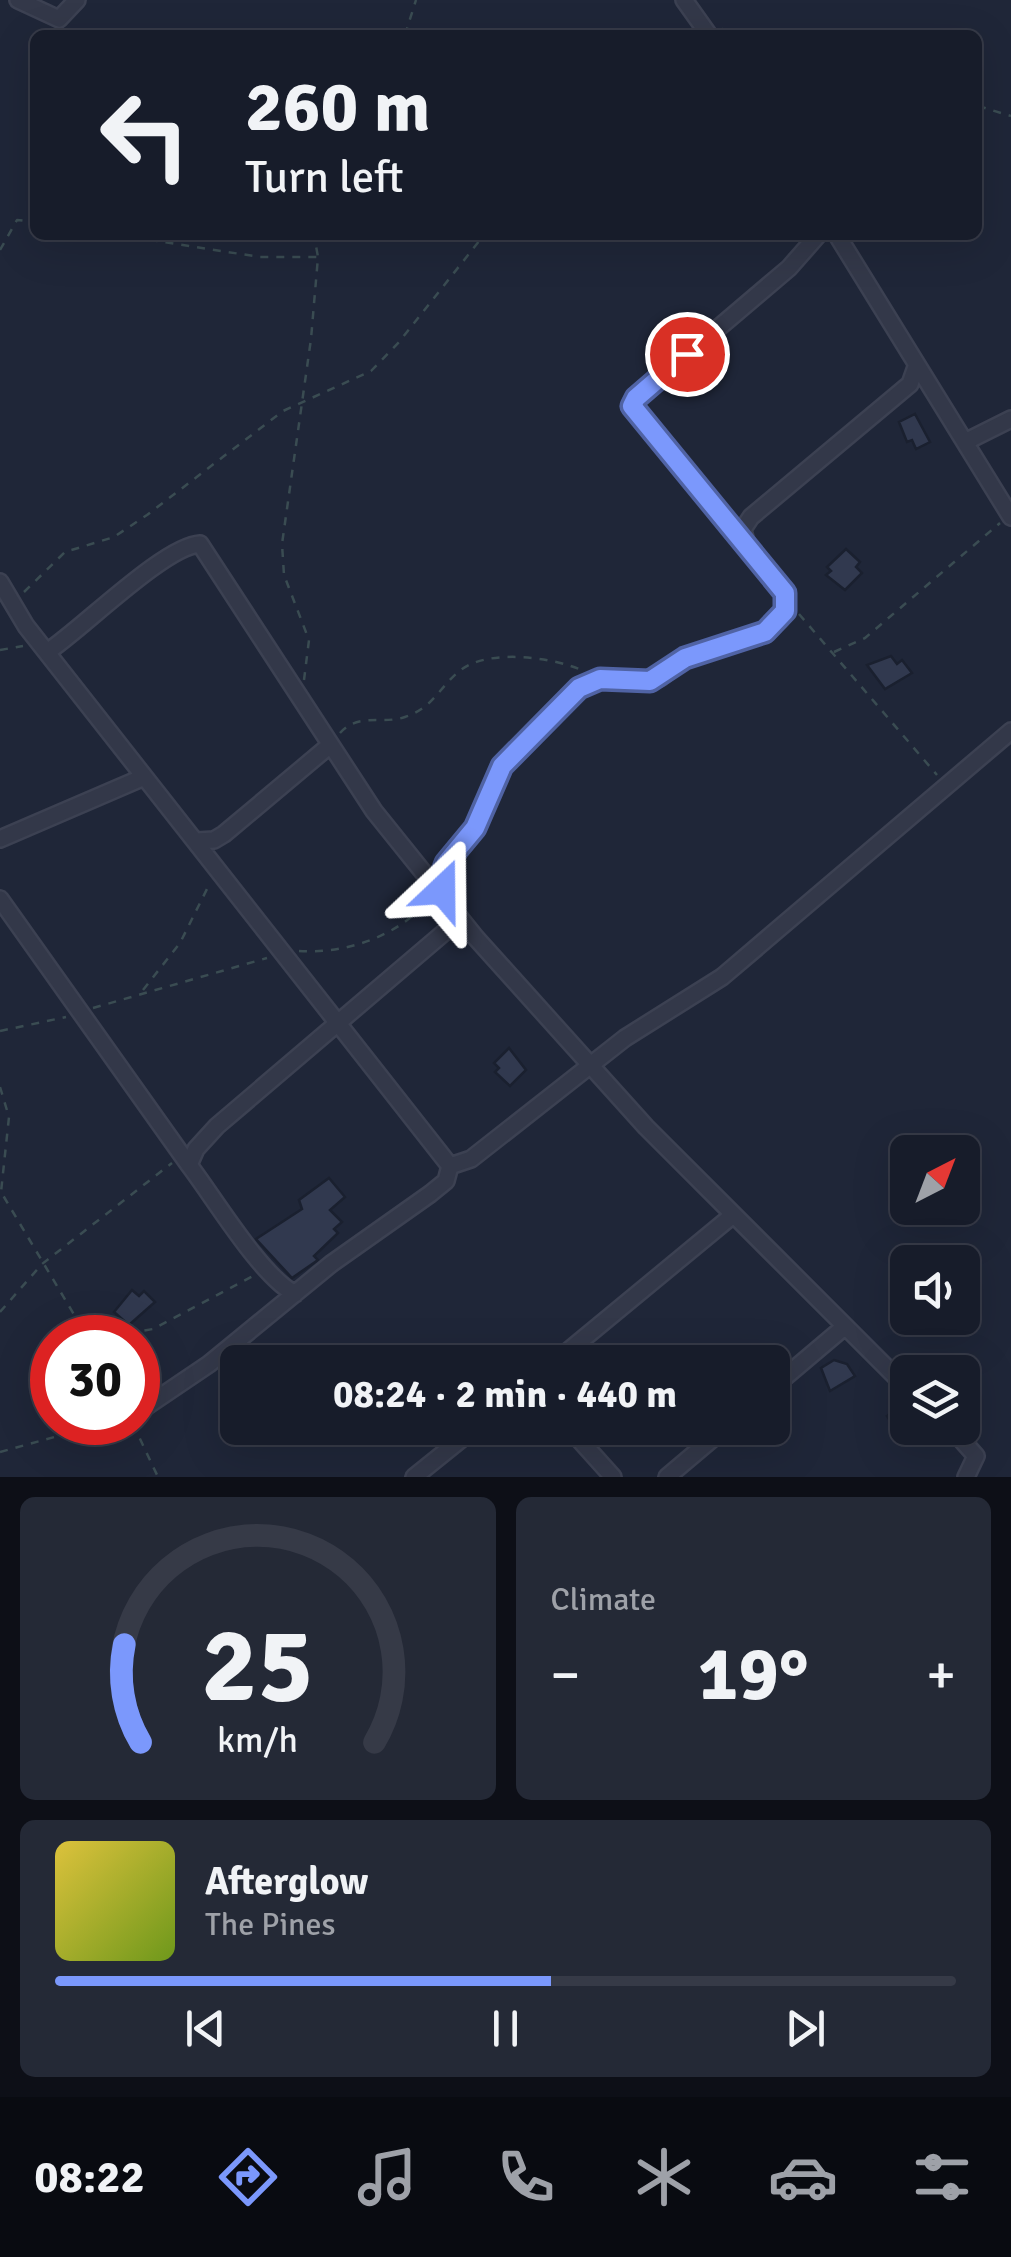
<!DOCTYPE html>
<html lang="en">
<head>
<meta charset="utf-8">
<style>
  :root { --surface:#171c2a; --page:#242936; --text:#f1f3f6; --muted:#9ea1a8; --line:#363a47; --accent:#7b98fc }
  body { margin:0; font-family:Signika,sans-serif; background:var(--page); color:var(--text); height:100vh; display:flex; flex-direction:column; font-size:38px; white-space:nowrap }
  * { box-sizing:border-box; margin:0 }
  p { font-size:32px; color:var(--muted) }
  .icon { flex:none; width:55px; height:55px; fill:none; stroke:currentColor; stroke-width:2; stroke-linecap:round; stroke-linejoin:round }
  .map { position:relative; height:1477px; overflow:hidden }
  .sheet { display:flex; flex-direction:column; gap:20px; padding:20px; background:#0d0f17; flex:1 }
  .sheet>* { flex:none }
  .banner { position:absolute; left:30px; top:30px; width:952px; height:210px; border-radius:15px; box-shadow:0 10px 40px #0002,0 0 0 2px var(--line); background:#171c2a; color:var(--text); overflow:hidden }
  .needle { width:65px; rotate:42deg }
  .controls { position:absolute; left:890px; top:1135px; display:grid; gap:20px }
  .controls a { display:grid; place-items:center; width:90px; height:90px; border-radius:15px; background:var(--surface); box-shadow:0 10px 40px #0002,0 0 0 2px var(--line); font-size:50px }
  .speed { position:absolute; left:30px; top:1315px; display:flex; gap:20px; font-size:50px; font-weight:700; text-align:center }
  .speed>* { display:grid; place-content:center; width:130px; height:130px; border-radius:50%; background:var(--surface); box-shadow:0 10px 40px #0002,0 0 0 2px var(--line); line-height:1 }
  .speed .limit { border:15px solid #d22; background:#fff; color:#111 }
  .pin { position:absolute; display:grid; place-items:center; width:85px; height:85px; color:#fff; margin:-42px; border:5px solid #fff; border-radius:50%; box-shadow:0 2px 10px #0007 }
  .me { position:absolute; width:110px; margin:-55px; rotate:23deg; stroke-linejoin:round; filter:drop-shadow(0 0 8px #0008) }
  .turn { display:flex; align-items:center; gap:35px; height:210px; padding:0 50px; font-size:45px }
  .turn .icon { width:130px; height:130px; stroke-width:2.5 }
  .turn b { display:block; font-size:70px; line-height:85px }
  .big { font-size:75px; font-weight:700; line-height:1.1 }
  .sheet .widget { flex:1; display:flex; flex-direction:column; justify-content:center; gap:15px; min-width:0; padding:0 35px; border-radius:15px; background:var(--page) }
  .sheet .dial { align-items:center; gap:0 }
  .dial svg { height:260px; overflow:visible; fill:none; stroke:var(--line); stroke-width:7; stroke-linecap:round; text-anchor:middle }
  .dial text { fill:var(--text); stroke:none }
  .song { display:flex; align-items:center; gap:30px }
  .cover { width:120px; height:120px; border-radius:15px; background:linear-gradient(135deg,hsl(50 70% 55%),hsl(80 70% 35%)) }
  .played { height:10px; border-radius:5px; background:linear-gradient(90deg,var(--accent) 55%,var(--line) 55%) }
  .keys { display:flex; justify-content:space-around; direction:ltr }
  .heat { display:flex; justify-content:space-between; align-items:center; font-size:55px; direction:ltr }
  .sheet .tiles { flex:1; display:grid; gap:20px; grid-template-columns:1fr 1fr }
  .widget:last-child { grid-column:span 2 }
  .trip { position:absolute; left:220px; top:1345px; width:570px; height:100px; border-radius:15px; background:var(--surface); box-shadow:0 10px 40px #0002,0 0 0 2px var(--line); font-weight:700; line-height:100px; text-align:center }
  .tabs { display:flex; height:160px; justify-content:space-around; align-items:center; background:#090b11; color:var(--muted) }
  .tabs .icon { width:70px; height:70px }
  .tabs .selected { color:var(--accent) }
  .tabs b { font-size:45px; color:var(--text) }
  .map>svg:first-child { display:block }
</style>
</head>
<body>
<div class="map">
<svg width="1011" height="1477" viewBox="0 0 1011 1477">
  <rect width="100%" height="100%" fill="#1f2638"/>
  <path fill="#31394f" stroke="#1a202f" stroke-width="2.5" d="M915 414 930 442 916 449 912 440 907 442 899 422Z
    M846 549 860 562 856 567 862 573 845 590 826 575 831 571 827 567Z
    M891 656 897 664 902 660 912 673 885 689 867 665Z
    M509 1048 526 1070 510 1086 495 1072 499 1068 494 1063Z
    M329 1178 345 1197 330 1210 342 1222 334 1229 338 1233 314 1256 318 1260 292 1278 256 1239 302 1209 299 1200Z
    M132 1290 139 1296 144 1291 155 1302 129 1325 114 1312Z
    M834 1360 847 1364 855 1376 830 1391 821 1368Z
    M902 1405 908 1412V1428H920L903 1441 887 1416Z"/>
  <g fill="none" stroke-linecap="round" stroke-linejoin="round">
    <defs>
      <path id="minor" d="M18 0 59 19 77 0
        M684 0 709 35
        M837 235 1011 517
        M965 442 1011 419
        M745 542 633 406 636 398 789 268 818 235
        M0 582 26 626 450 1166 446 1181 430 1194 331 1264 209 1364 138 1412
        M47 652C81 630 164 546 200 544L374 811 476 938 646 1127 908 1389
        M0 839 144 777
        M197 841 214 840 224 834 329 746
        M0 899 189 1165
        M450 1166 471 1159 625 1038 722 977 1011 731
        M295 1294C260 1275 215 1199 189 1165L196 1149 217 1126 447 930 450 907 440 879 446 863 475 828 502 766 579 688 600 679 639 682 660 678 685 658 765 631 780 620 787 602C779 574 747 560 743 529L751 517 910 384 916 367
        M555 1362 733 1215
        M772 1388 843 1328
        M569 1428 613 1477
        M951 1428 976 1456 966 1477
        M414 1477 475 1428
        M667 1477 725 1428"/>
    </defs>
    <use href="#minor" stroke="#3c4152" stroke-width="20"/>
    <path stroke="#3a4c52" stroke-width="2.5" stroke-dasharray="8 8" stroke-linecap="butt" d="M722 29 747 35
      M405 35 416 0
      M978 106 1011 116
      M118 235 260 257H317
      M0 250 17 220 35 222
      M24 592 65 552 114 537 147 515 283 411 371 371 399 342 484 235
      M799 614 937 775
      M0 650 23 646
      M834 652 865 638 1000 523
      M304 680 309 640 284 575 282 544 311 339 318 257 314 235
      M340 733C359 712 382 725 405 717 432 708 438 690 457 673 485 647 553 657 584 671
      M299 951C345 954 396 937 427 902
      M143 990 180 943 210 883
      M93 1008 267 958
      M0 1031 66 1017
      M0 1087 9 1117 1 1192 88 1338
      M0 1312 42 1264 172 1163
      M81 1325 135 1332 153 1329 253 1276
      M133 1424 158 1477
      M0 1452 109 1422"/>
    <use href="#minor" stroke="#333849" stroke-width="15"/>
  </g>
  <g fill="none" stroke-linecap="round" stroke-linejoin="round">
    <defs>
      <path id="route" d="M442 890 440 879 446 863 475 828 502 766 579 688 600 679 650 681 685 658 765 632 785 611V593L632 406 636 398 687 354"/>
    </defs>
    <use href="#route" stroke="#5063a4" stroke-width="25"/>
    <use href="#route" stroke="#7b98fc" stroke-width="18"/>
  </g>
</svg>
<div class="controls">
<a><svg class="needle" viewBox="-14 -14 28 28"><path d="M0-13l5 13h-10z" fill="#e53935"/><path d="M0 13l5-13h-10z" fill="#9ea1a8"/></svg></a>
<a><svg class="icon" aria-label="sound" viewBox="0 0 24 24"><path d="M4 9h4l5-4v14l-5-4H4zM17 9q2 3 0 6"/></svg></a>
<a><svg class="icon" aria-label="layers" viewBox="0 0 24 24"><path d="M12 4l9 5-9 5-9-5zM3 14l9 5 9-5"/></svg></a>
</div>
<div class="speed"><div class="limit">30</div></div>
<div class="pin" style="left:687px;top:354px;background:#d93025"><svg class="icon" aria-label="arrive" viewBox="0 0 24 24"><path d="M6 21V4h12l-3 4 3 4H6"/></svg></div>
<svg class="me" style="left:442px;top:890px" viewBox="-20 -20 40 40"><path d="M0-17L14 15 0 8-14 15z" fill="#7b98fc" stroke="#fff" stroke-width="4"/></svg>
<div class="trip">08:24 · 2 min · 440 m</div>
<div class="banner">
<div class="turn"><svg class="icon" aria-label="left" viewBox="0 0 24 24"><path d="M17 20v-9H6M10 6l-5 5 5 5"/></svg><div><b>260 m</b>Turn left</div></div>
</div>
</div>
<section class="sheet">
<div class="tiles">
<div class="widget dial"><svg viewBox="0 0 100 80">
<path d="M14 69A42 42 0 1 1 86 69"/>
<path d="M14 69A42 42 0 0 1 9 39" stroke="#7b98fc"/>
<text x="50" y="56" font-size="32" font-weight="700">25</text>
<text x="50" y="72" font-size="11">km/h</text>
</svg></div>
<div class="widget"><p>Climate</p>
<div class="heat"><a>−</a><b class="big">19°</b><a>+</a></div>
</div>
<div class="widget">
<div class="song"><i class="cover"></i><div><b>Afterglow</b><p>The Pines</p></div></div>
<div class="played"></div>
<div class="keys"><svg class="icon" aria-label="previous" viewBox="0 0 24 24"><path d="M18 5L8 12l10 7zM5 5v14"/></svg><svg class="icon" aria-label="pause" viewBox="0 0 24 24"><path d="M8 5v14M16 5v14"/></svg><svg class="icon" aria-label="next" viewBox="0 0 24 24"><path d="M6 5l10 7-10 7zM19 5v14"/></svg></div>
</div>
</div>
</section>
<nav class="tabs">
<b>08:22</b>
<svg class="icon selected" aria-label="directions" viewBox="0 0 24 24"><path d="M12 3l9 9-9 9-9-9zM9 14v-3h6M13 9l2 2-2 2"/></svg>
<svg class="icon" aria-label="music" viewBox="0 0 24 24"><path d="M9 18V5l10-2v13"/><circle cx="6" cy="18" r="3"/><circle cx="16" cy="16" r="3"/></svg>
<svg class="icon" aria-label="phone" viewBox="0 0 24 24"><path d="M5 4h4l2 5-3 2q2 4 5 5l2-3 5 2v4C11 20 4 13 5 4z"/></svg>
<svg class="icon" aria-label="climate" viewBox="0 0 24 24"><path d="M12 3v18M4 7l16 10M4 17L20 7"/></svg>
<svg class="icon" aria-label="car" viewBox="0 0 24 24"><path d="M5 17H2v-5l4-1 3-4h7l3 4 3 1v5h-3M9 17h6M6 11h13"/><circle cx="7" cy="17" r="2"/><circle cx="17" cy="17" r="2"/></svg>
<svg class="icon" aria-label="filters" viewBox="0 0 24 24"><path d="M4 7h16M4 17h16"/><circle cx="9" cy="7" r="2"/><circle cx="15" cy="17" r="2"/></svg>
</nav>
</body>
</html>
